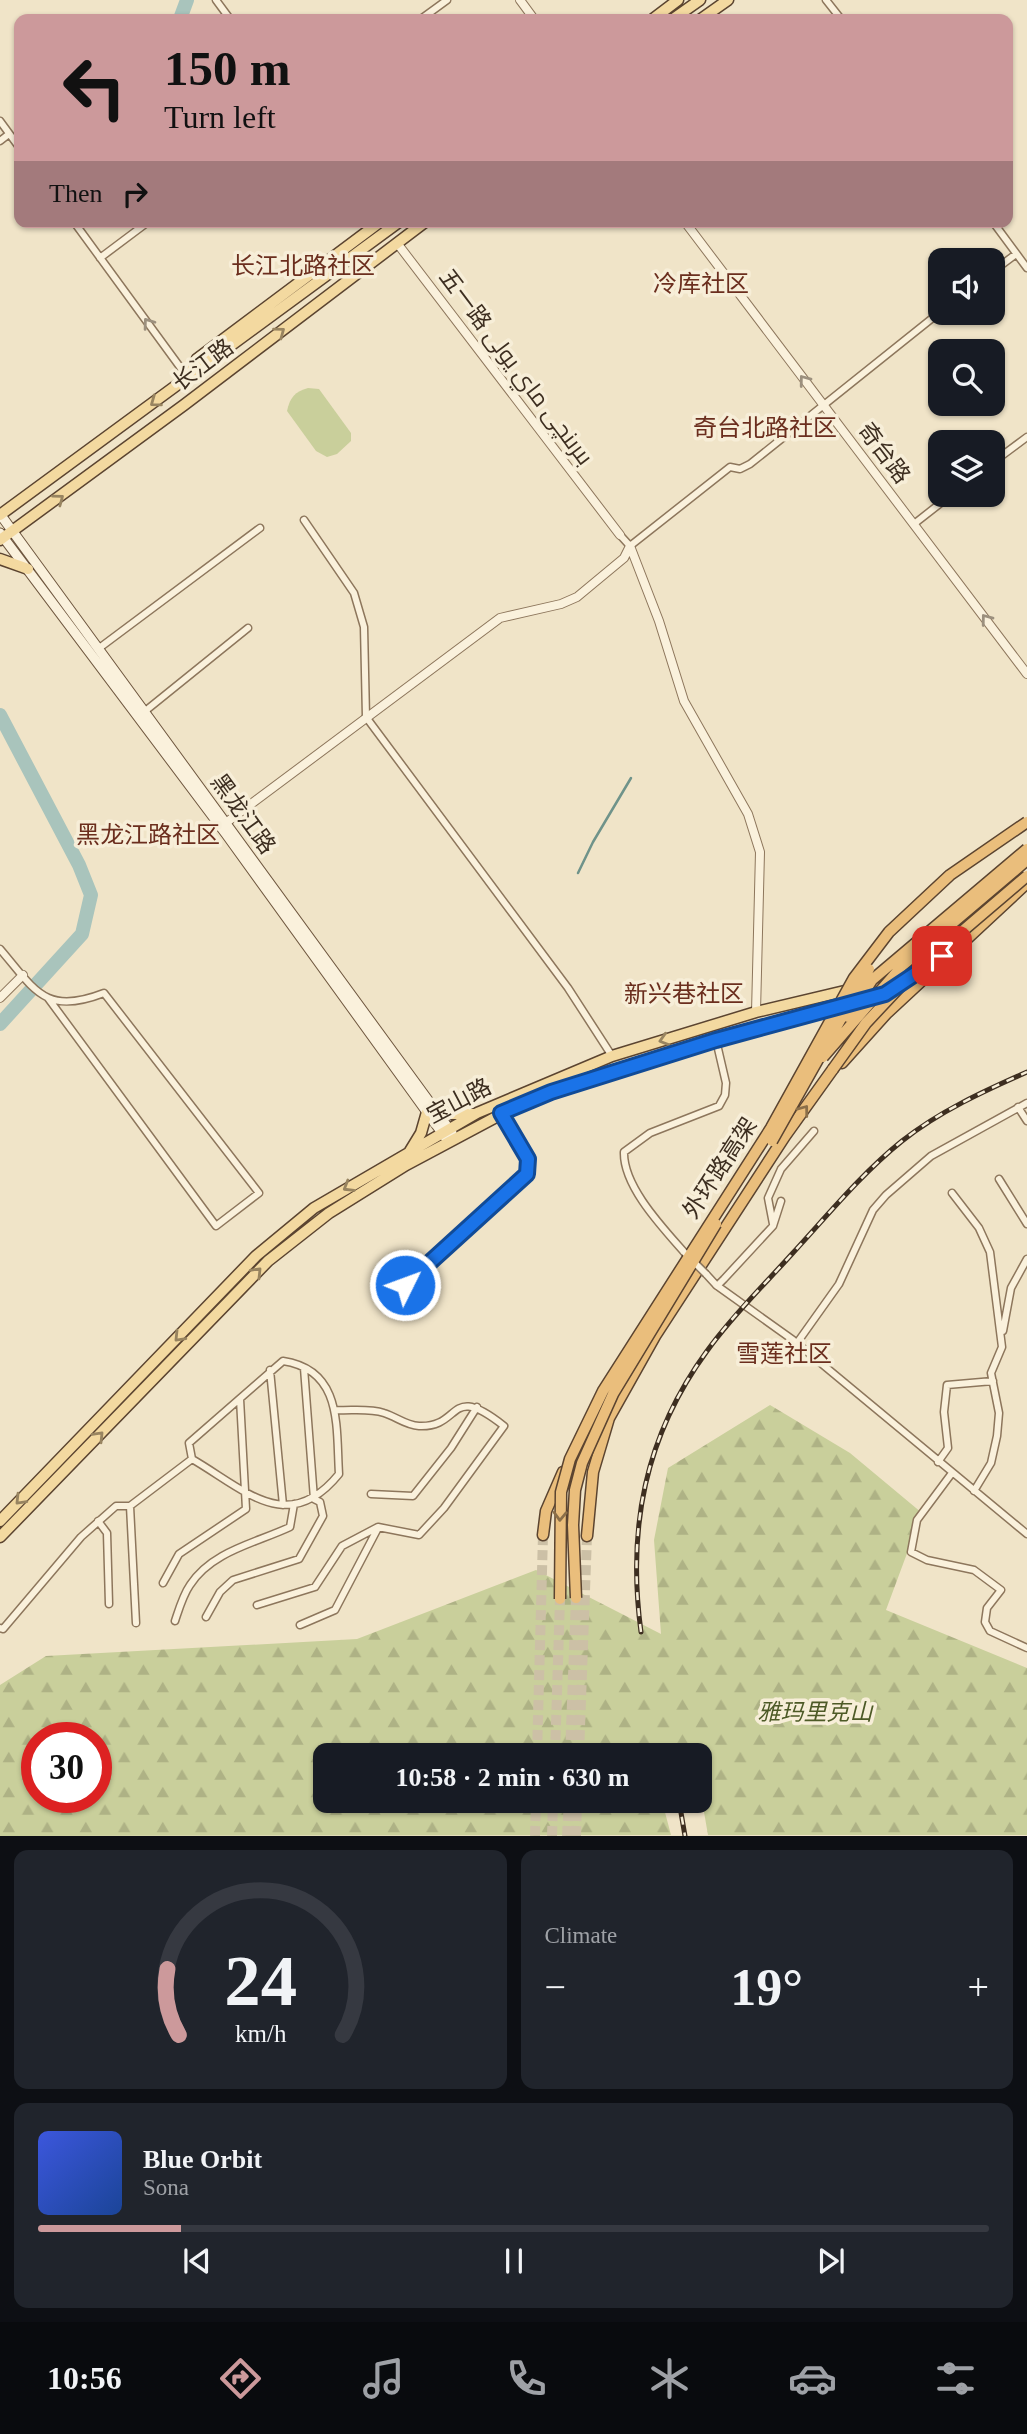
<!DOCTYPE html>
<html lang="en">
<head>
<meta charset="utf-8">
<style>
  :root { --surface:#171b24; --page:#20242c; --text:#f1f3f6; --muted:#9ea1a6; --line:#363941; --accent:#cc999b }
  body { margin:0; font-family:"Times New Roman",Cairo,"Noto Sans SC",serif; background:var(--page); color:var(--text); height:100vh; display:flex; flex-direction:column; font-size:26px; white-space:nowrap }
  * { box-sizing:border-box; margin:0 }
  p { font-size:23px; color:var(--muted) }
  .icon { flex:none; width:38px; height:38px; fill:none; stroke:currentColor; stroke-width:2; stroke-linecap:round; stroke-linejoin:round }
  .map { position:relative; height:1836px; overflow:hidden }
  .side { display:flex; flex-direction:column; gap:14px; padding:14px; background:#0d0f14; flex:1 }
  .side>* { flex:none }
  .guide { position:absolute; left:14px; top:14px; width:999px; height:214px; border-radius:14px; box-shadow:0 2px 5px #0004; background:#cc999b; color:#111; overflow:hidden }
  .buttons { position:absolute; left:928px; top:248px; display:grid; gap:14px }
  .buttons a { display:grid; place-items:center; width:77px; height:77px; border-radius:14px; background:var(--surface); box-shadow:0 2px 5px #0004; font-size:35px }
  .speed { position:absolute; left:21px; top:1722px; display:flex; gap:14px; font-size:35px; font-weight:700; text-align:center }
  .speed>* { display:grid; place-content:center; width:91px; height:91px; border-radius:50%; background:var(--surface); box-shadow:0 2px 5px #0004; line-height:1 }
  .speed .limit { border:10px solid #d22; background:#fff; color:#111 }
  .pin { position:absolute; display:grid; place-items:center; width:60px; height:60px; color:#fff; margin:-30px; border-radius:14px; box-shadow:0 4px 10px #0006 }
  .me { position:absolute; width:77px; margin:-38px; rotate:48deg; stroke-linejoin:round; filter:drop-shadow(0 0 5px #0008) }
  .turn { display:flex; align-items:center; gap:24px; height:147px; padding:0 35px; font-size:32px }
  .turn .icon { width:91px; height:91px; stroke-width:2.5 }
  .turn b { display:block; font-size:49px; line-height:60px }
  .then { display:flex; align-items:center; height:66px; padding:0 35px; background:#0003; gap:14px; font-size:26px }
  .big { font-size:52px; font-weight:700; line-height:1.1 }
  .side .widget { flex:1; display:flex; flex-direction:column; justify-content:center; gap:10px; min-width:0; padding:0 24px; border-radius:14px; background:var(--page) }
  .side .dial { align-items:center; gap:0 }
  .dial svg { height:182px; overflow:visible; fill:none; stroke:var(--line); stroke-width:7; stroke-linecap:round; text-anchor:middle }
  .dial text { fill:var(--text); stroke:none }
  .song { display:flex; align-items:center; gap:21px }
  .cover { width:84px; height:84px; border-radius:10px; background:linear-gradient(135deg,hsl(230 70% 55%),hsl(220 70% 35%)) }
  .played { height:7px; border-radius:4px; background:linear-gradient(90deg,var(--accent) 15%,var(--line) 15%) }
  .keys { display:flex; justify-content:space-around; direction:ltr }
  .heat { display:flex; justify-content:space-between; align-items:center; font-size:38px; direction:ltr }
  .side .tiles { flex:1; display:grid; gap:14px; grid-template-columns:1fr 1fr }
  .widget:last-child { grid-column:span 2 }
  .trip { position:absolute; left:313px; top:1743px; width:399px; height:70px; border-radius:14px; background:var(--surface); box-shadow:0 2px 5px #0004; font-weight:700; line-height:70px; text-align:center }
  .tabs { display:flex; height:112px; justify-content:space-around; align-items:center; background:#090b0e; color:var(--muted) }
  .tabs .icon { width:49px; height:49px }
  .tabs .current { color:var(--accent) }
  .tabs b { font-size:32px; color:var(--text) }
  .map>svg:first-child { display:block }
</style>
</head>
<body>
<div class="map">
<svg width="1027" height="1836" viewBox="0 0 1027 1836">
  <defs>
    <pattern id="forest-firs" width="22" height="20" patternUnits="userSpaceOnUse" patternTransform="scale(1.75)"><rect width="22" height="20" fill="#c9cf9b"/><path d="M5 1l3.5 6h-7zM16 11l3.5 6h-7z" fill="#aeb285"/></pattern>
  </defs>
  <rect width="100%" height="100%" fill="#f0e4c8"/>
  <path fill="url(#forest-firs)" fill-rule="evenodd" d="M770 1405 850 1453 922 1513 886 1610 1027 1668V1835H708L700 1789V1755L683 1753 674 1755H326V1801H662L671 1835 0 1836V1685L46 1656 357 1639 536 1570 661 1634 654 1540 668 1468ZM37 1738H96V1797H37Z"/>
  <path fill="#c9cf9b" d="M308 388 319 389 351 433V441L337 454 327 457 316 451 287 411C290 397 295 392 308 388Z"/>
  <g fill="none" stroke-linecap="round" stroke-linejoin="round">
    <path stroke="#6f938a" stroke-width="2.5" d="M578 873 593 842 631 778"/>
    <path stroke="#a9c4bc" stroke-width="14" d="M180 19 187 0
      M0 715 79 865 91 895 82 934 0 1024"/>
    <path stroke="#ccc0a6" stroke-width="10" stroke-dasharray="10 5" stroke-linecap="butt" d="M537 1755 543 1535
      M555 1755 560 1599
      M570 1755 576 1598
      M579 1755 587 1536
      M535 1836 536 1801
      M552 1836 553 1801
      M567 1836 569 1801
      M576 1836 577 1801"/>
    <defs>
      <path id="minor" d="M216 0 230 19
        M826 0 841 19
        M421 19 447 0
        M0 121 19 147
        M0 141 9 134
        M74 222 188 378
        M993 222 1027 268
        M100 258 148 222
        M992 272 1016 254
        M992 463 1027 437
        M304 520 354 593 364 627 366 717 568 988 612 1056
        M914 524 951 495
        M620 535 630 546 730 467 740 469 750 464 940 312
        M98 649 260 528
        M144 712 248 628
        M0 949C35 990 45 1016 104 993L259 1193 216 1226 48 998
        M1018 1107 1027 1121
        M999 1179 1027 1224
        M952 1193 979 1228 990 1252 1002 1347 991 1373 999 1413 997 1436 991 1463 974 1491
        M773 1224 768 1198 781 1169 814 1131
        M684 1252C662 1227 623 1186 624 1152L650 1133 719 1106 725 1095 726 1083 716 1040
        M706 1274 717 1286 724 1279 773 1226 781 1201
        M405 1285 526 1174 528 1159 501 1113
        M716 1285 793 1340 1027 1534
        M1003 1331 1011 1288 1027 1259
        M797 1343 839 1284 873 1210 886 1195 931 1156 1027 1103
        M283 1361C343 1370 336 1427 339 1474 288 1537 244 1489 192 1459L189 1443Z
        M270 1370 283 1505
        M938 1462 948 1448 944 1412 947 1385 993 1381
        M952 1473 917 1520 911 1552 927 1560 974 1570 1001 1590 987 1608 985 1622 990 1631 1027 1648
        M371 1494 413 1496 451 1448 477 1407
        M130 1506 136 1623
        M98 1521 107 1533 109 1604
        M163 1583 179 1554 246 1509 240 1399
        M257 1605 315 1587 342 1546 378 1527 419 1535 444 1508 504 1426C447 1381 463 1428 419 1426 405 1425 397 1417 384 1413 369 1408 351 1411 335 1410
        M206 1617 220 1592 233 1580 299 1559 323 1516 320 1502 314 1499 304 1368
        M175 1621C179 1609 183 1595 190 1585 212 1551 256 1543 290 1527L294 1504
        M300 1625 335 1610 378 1528
        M0 1628 3 1629 81 1537 116 1506H130L192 1459"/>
      <path id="tertiary" d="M520 0 534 19
        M685 222 1027 674
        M397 243 620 535
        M630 546 659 621 684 701 748 814 760 852 756 1012
        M223 825 500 618 561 604 577 597 624 558 630 546
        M0 998 23 975"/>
      <path id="secondary" d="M0 514 452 1133
        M0 533 226 834 445 1137"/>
      <path id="primary" d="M653 19 678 0
        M673 19 700 0
        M701 19 728 0
        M190 374 197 359 380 222
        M0 515 399 222
        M0 540 184 405 425 222
        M0 559 28 569
        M914 960 933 949 996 893
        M434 1109 451 1114H475
        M410 1151 421 1133 427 1112
        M0 1521 256 1256 314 1208 477 1113 612 1056 756 1012 853 989
        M0 1537 268 1261 329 1213 406 1165 528 1100 716 1040 842 1006"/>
      <path id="trunk" d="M842 1063 887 1013 1027 883
        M543 1535 546 1511 563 1472
        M587 1536 593 1472 609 1418 655 1336 785 1136 833 1069"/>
    </defs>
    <use href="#minor" stroke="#8d765c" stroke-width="9"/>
    <use href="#tertiary" stroke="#8d765c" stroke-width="10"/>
    <use href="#secondary" stroke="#6f573f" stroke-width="11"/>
    <use href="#primary" stroke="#5b4430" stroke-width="13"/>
    <use href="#trunk" stroke="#5b4430" stroke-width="13"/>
    <use href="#minor" stroke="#faf1dc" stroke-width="6"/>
    <use href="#tertiary" stroke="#faf1dc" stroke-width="8"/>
    <use href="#secondary" stroke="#faf1dc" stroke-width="9"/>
    <use href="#primary" stroke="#f3d9a0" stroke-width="10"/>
    <use href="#trunk" stroke="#eabe7c" stroke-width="10"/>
    <defs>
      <path id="rail" d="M641 1632C627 1528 645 1436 707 1351 732 1316 763 1286 791 1255 827 1216 861 1174 902 1141 940 1111 984 1091 1027 1072
        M679 1801 685 1836"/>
    </defs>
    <use href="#rail" stroke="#3d2e20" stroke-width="5"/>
    <use href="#rail" stroke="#f7eed8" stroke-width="2.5" stroke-dasharray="8" stroke-linecap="butt"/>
    <defs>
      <path id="minor-bridge" d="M684 1252 706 1274"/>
      <path id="trunk-bridge" d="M848 1017 872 980 1027 849
        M823 1057 902 966 1027 860
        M833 1069 866 1023 911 975 1027 876
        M772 1141 869 969
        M576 1598 573 1525 575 1490 582 1463 613 1394 716 1224
        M560 1599 561 1492 570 1459 603 1391 771 1128 854 978 889 932 950 875 1027 822"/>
    </defs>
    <use href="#minor-bridge" stroke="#8d765c" stroke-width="9" stroke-linecap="butt"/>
    <use href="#trunk-bridge" stroke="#5b4430" stroke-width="13" stroke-linecap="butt"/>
    <use href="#minor-bridge" stroke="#faf1dc" stroke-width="6"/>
    <use href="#trunk-bridge" stroke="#eabe7c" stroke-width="10"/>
  </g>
  <defs><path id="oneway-chevron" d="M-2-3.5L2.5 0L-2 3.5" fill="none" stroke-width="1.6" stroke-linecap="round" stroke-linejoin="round" transform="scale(1.75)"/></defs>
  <g stroke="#9c907e">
    <use href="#oneway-chevron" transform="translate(148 323) rotate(-126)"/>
    <use href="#oneway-chevron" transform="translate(804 380) rotate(-127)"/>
    <use href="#oneway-chevron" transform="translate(986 619) rotate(-127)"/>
  </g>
  <g stroke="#988460">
    <use href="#oneway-chevron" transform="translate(280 332) rotate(-37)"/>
    <use href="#oneway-chevron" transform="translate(155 402) rotate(144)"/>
    <use href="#oneway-chevron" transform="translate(59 499) rotate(-37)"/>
    <use href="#oneway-chevron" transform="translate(664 1040) rotate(163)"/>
    <use href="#oneway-chevron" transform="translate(348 1187) rotate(149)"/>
    <use href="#oneway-chevron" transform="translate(257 1272) rotate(-46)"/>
    <use href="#oneway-chevron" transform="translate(179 1337) rotate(134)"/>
    <use href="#oneway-chevron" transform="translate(99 1436) rotate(-46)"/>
    <use href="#oneway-chevron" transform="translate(20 1500) rotate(134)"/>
  </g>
  <g stroke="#8b6f49">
    <use href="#oneway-chevron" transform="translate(804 1110) rotate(-53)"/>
    <use href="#oneway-chevron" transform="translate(560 1516) rotate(92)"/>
  </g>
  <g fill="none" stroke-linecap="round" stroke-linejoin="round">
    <defs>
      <path id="route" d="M405 1285 527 1174 528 1159 501 1113 551 1092 716 1040 885 994 942 956"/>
    </defs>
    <use href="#route" stroke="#114b97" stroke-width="18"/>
    <use href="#route" stroke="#1a73e8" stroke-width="12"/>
  </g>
  <g text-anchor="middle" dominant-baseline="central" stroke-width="7" stroke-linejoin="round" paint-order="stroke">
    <g font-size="23" fill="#3d2e20" stroke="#f7eed8">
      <text transform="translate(203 365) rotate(-37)">长江路</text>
      <text transform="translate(516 367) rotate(53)">五一路 بىرىنچى ماي يولى</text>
      <text transform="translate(884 453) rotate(53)">奇台路</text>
      <text transform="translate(243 814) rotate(54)">黑龙江路</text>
      <text transform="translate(459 1101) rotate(-28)">宝山路</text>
      <text transform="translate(720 1168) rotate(-57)">外环路高架</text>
    </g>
    <g font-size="23" font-style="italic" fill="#4d5a26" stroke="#f7eed8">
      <text x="815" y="1712">雅玛里克山</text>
    </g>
    <g font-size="24" fill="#6b2e1e" stroke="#f7eed8">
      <text x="303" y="266">长江北路社区</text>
      <text x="701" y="284">冷库社区</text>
      <text x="765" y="428">奇台北路社区</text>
      <text x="148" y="835">黑龙江路社区</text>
      <text x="684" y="994">新兴巷社区</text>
      <text x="784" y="1354">雪莲社区</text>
    </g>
  </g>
</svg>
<div class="buttons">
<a><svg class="icon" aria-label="sound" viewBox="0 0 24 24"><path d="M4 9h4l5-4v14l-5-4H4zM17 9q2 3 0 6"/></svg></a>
<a><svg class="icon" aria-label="search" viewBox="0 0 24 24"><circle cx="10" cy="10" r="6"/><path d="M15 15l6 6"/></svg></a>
<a><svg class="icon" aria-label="layers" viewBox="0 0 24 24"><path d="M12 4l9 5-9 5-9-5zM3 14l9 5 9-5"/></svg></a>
</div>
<div class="speed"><div class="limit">30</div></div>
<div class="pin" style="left:942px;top:956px;background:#d93025"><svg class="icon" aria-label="arrive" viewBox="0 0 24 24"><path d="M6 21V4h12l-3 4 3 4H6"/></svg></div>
<svg class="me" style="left:405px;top:1285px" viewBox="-20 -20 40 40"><circle r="17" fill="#1a73e8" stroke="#fff" stroke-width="3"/><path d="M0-11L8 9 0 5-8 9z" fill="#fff"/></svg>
<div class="trip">10:58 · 2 min · 630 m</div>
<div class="guide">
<div class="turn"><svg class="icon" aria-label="left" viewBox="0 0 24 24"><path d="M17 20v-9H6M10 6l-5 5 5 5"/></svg><div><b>150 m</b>Turn left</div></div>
<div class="then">Then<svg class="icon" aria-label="right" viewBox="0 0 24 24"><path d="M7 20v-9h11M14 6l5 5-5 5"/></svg></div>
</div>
</div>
<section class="side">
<div class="tiles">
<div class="widget dial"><svg viewBox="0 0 100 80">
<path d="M14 69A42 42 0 1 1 86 69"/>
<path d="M14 69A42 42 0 0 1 9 40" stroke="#cc999b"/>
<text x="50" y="56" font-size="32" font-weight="700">24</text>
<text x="50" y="72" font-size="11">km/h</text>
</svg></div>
<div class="widget"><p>Climate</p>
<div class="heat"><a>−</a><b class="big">19°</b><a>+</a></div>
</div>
<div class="widget">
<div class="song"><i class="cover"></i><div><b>Blue Orbit</b><p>Sona</p></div></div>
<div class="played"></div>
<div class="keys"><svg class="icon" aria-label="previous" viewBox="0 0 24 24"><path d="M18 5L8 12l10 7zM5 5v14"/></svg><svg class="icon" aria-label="pause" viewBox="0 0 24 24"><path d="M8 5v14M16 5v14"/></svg><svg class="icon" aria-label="next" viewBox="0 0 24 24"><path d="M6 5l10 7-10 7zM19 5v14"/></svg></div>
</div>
</div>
</section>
<nav class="tabs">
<b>10:56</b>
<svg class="icon current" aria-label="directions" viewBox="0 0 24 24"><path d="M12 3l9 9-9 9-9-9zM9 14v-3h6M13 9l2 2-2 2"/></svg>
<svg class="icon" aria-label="music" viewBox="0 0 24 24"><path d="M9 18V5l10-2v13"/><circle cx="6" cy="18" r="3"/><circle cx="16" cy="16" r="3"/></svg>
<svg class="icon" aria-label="phone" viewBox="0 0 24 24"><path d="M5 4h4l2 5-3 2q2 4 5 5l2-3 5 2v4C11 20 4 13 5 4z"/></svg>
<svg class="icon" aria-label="climate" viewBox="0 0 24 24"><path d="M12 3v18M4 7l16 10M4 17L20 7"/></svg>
<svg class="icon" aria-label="car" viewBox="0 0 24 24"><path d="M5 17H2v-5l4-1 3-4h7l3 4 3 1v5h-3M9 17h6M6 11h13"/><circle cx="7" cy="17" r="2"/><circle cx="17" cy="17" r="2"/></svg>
<svg class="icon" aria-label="filters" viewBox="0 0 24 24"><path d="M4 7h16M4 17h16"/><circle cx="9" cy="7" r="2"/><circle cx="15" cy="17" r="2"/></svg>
</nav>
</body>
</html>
